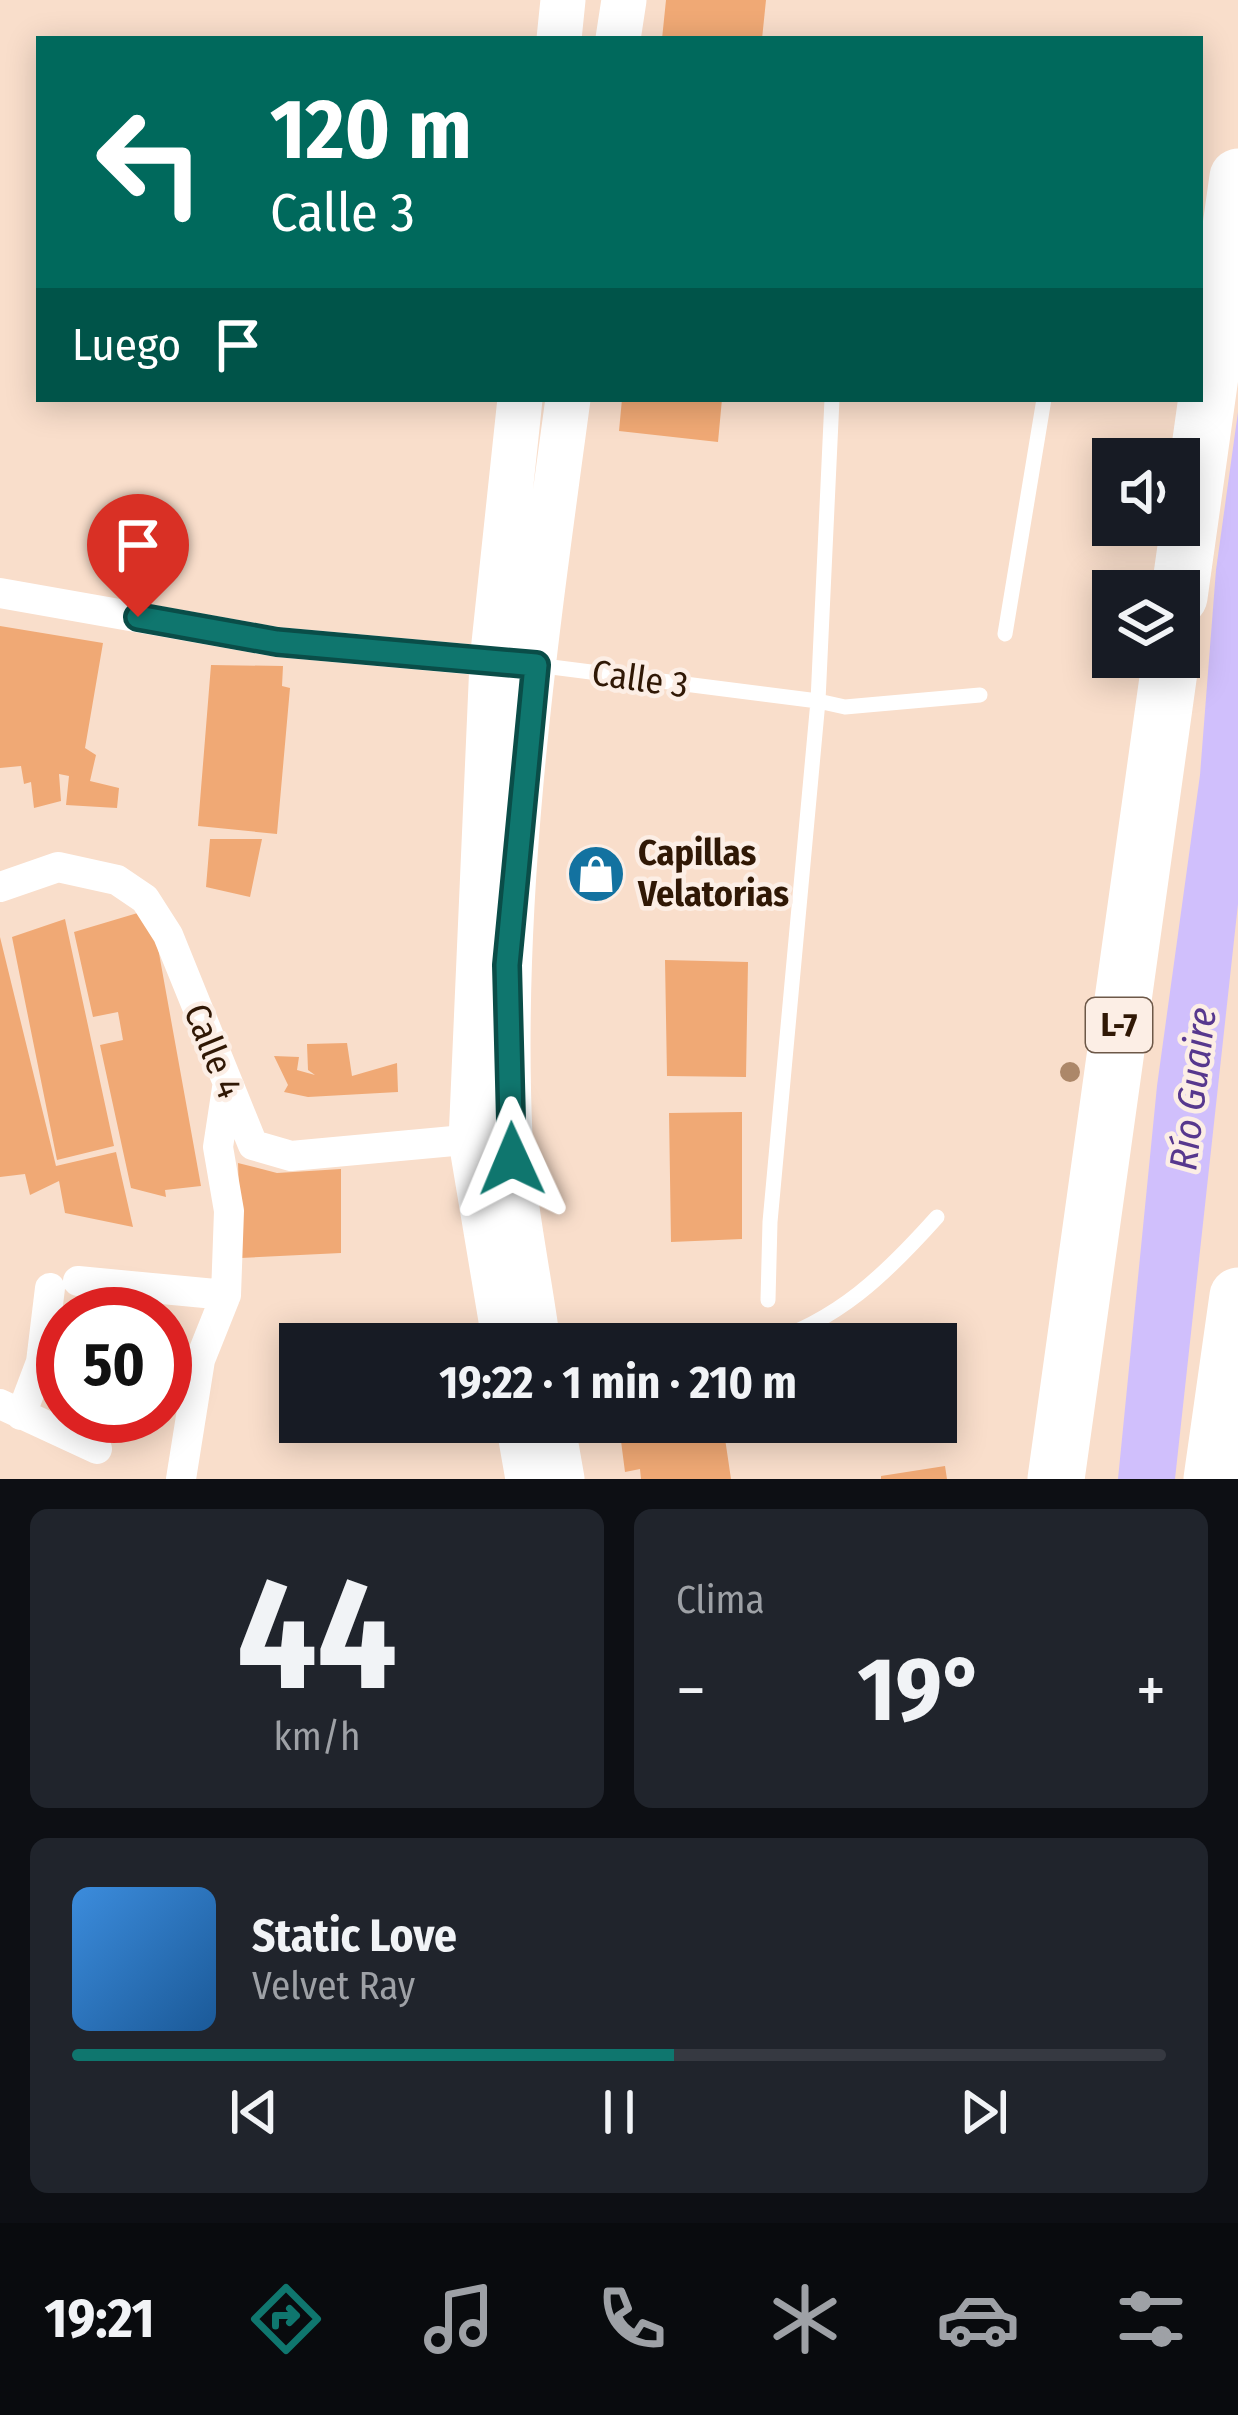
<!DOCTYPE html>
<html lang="es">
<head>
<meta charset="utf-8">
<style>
  :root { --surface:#171b24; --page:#20242c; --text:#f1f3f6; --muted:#9ea1a6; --line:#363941; --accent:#0f766e }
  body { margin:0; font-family:"Fira Sans Condensed",sans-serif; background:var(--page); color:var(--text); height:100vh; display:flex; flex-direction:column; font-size:45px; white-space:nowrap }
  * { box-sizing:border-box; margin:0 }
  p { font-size:39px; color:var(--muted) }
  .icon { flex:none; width:66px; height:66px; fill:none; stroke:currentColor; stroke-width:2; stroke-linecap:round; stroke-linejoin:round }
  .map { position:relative; height:1479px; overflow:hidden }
  .drawer { display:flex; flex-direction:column; gap:30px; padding:30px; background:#0d0f14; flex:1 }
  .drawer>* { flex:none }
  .hud { position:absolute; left:36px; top:36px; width:1167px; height:366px; border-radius:0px; box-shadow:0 6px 30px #0003; background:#00695c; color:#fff; overflow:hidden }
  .tools { position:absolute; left:1092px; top:438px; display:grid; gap:24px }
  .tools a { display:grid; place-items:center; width:108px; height:108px; border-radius:0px; background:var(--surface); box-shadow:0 6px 30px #0003; font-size:60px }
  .speed { position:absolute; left:36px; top:1287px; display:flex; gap:24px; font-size:60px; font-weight:700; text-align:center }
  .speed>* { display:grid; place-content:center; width:156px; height:156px; border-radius:50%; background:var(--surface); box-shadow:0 6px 30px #0003; line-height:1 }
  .speed .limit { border:18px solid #d22; background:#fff; color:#111 }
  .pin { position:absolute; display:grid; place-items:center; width:102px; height:102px; color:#fff; margin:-123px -51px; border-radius:50% 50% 50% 0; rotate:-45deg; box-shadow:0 0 12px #0007 }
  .pin .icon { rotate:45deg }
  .me { position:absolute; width:132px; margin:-66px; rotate:359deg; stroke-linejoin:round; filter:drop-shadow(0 0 9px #0008) }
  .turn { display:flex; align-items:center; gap:42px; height:252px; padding:0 36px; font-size:54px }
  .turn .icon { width:156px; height:156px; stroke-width:2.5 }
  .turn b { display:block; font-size:84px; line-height:102px }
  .then { display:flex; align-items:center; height:114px; padding:0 36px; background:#0003; gap:24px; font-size:45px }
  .big { font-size:90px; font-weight:700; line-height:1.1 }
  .drawer .widget { flex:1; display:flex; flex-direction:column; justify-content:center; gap:18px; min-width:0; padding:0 42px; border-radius:18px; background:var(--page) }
  .drawer .dial { align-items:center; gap:0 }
  .dial b { font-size:156px; line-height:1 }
  .song { display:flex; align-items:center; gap:36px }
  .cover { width:144px; height:144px; border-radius:18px; background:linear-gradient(135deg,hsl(210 70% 55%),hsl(210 70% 35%)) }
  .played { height:12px; border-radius:6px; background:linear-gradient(90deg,var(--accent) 55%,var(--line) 55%) }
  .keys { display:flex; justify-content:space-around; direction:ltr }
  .heat { display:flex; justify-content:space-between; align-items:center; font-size:66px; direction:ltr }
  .drawer .tiles { flex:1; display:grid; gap:30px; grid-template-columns:1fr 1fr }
  .widget:last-child { grid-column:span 2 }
  .trip { position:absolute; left:279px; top:1323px; width:678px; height:120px; border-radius:0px; background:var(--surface); box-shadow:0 6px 30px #0003; font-weight:700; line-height:120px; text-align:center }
  .dock { display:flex; height:192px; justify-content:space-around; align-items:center; background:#090b0e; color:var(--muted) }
  .dock .icon { width:84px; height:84px }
  .dock .selected { color:var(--accent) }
  .dock b { font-size:54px; color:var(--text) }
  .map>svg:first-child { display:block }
</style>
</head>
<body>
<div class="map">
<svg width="1238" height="1479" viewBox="0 0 1238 1479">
  <rect width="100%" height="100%" fill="#f9decb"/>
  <path fill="#d0bffc" d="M1238 412V904L1175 1479H1118L1157 1086 1200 775 1216 570Z"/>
  <path fill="#f0a975" d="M666 0H766L762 39H662Z
    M622 399H722L718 442 619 431Z
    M0 626 103 643 85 748 96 755 90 781 119 788 117 808 66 805 69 776 59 774 61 801 34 808 31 782 24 784 21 766 0 768Z
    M211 665 283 666 282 686 290 688 277 834 198 826Z
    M210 839H262L250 897 206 887Z
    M151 909 201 1186 165 1190 166 1197 131 1188 100 1045 123 1040 118 1012 93 1017 74 932Z
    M65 919 114 1146 57 1160 12 937Z
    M0 937 56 1166 116 1152 133 1227 65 1213 59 1181 30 1195 25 1174 0 1177Z
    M665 960 748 962 746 1077 667 1076Z
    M347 1043 352 1076 397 1063 398 1092 308 1097 284 1092 288 1085 274 1056 299 1057 297 1070 315 1075 308 1070 307 1044Z
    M742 1112V1239L671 1242 669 1113Z
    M238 1163 277 1173 341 1169V1253L241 1258Z
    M723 1425 731 1479H641L640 1469 625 1472 621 1441Z
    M945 1466 947 1479H881V1476Z"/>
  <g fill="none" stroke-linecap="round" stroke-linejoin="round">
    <path stroke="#fff" stroke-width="15" d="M832 399 818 701 845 707 980 695
      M1005 634 1044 399
      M536 665 818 701 770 1222 768 1300
      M762 1344C837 1322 886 1274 937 1217"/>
    <path stroke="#fff" stroke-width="30" d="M0 593 277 642 511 663
      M0 887 58 867 117 880 145 899 168 935 253 1145 291 1156 486 1138
      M78 1281 226 1295
      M0 1404 97 1449
      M21 1415 41 1362 50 1288
      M181 1479 200 1360 226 1295 229 1211 218 1147 227 1088"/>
    <path stroke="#fff" stroke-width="45" d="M559 39 563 0
      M618 39 624 0
      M505 1344 471 1141 492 662 520 399
      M538 1344C529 1275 513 1205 510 1136 499 890 535 642 568 399
      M518 1422 528 1479
      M552 1422 562 1479"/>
    <path stroke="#fff" stroke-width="57" d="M1179 597 1238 177
      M1056 1479 1171 657
      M1212 1479 1238 1296"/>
  </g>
  <circle fill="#ac8769" cx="1070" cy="1072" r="10"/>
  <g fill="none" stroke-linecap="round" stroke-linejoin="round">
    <defs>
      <path id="route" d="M138 617 277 642 536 665 507 965 512 1159"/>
    </defs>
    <use href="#route" stroke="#0a4d48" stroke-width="30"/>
    <use href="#route" stroke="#0f766e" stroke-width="21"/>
  </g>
  <defs>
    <symbol id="shop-disc" viewBox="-11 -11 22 22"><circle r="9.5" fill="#1372a0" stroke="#fceee5"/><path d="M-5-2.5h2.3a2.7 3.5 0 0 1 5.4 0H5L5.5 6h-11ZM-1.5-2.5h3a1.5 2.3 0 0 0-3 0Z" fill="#fff"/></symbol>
  </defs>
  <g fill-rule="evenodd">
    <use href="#shop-disc" x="563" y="841" width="66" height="66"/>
  </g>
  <g text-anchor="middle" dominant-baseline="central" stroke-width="9" stroke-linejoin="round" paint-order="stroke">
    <rect fill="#fceee5" stroke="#6d5848" stroke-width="3" x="1086" y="998" width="66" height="54" rx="9"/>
    <g font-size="33" font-weight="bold" fill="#301805">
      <text x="1119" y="1025">L-7</text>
    </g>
    <g font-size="36" fill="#301805" stroke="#fceee5">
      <text transform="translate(640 679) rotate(8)">Calle 3</text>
      <text transform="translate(213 1051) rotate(68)">Calle 4</text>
    </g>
    <g font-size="36" font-weight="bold" fill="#301805" stroke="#fceee5" text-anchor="start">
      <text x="638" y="853">Capillas<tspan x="638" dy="41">Velatorias</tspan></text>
    </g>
    <g font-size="39" font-style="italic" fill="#57388e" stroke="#fceee5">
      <text transform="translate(1193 1089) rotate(-83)">Río Guaire</text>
    </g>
  </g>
</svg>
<div class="tools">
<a><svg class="icon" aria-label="sound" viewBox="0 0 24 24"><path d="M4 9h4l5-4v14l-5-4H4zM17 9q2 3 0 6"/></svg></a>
<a><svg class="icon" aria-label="layers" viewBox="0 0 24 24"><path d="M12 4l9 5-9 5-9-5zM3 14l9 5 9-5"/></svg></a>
</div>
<div class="speed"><div class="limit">50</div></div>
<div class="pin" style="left:138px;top:617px;background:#d93025"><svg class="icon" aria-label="arrive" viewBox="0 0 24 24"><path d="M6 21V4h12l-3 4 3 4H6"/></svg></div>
<svg class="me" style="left:512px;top:1159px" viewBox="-20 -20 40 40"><path d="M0-17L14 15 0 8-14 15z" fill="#0f766e" stroke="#fff" stroke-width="4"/></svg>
<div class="trip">19:22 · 1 min · 210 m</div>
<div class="hud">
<div class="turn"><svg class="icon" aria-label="left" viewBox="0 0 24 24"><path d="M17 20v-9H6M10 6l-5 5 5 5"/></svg><div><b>120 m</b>Calle 3</div></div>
<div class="then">Luego<svg class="icon" aria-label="arrive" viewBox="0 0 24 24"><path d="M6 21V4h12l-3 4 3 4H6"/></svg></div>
</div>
</div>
<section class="drawer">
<div class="tiles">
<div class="widget dial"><b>44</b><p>km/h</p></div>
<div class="widget"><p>Clima</p>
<div class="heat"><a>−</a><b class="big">19°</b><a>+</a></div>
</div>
<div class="widget">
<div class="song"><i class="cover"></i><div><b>Static Love</b><p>Velvet Ray</p></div></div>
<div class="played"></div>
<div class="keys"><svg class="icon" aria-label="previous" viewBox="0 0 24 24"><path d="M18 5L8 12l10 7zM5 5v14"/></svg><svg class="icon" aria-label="pause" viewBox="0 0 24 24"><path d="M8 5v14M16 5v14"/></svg><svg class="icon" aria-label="next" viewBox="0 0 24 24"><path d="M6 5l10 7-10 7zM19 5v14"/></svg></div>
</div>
</div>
</section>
<nav class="dock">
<b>19:21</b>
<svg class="icon selected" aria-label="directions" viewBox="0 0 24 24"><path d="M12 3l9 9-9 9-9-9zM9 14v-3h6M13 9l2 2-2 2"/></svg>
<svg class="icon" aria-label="music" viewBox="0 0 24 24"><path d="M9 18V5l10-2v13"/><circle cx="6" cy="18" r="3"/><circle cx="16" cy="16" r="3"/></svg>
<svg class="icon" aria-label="phone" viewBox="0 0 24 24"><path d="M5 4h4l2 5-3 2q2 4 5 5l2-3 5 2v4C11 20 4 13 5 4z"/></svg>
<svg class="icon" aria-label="climate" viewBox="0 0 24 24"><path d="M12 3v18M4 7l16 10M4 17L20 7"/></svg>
<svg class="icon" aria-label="car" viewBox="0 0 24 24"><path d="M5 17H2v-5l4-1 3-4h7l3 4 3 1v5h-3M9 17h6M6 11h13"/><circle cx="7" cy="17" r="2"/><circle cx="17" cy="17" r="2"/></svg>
<svg class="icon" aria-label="filters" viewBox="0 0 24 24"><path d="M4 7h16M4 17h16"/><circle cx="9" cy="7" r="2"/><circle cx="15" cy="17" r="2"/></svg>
</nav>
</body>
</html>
